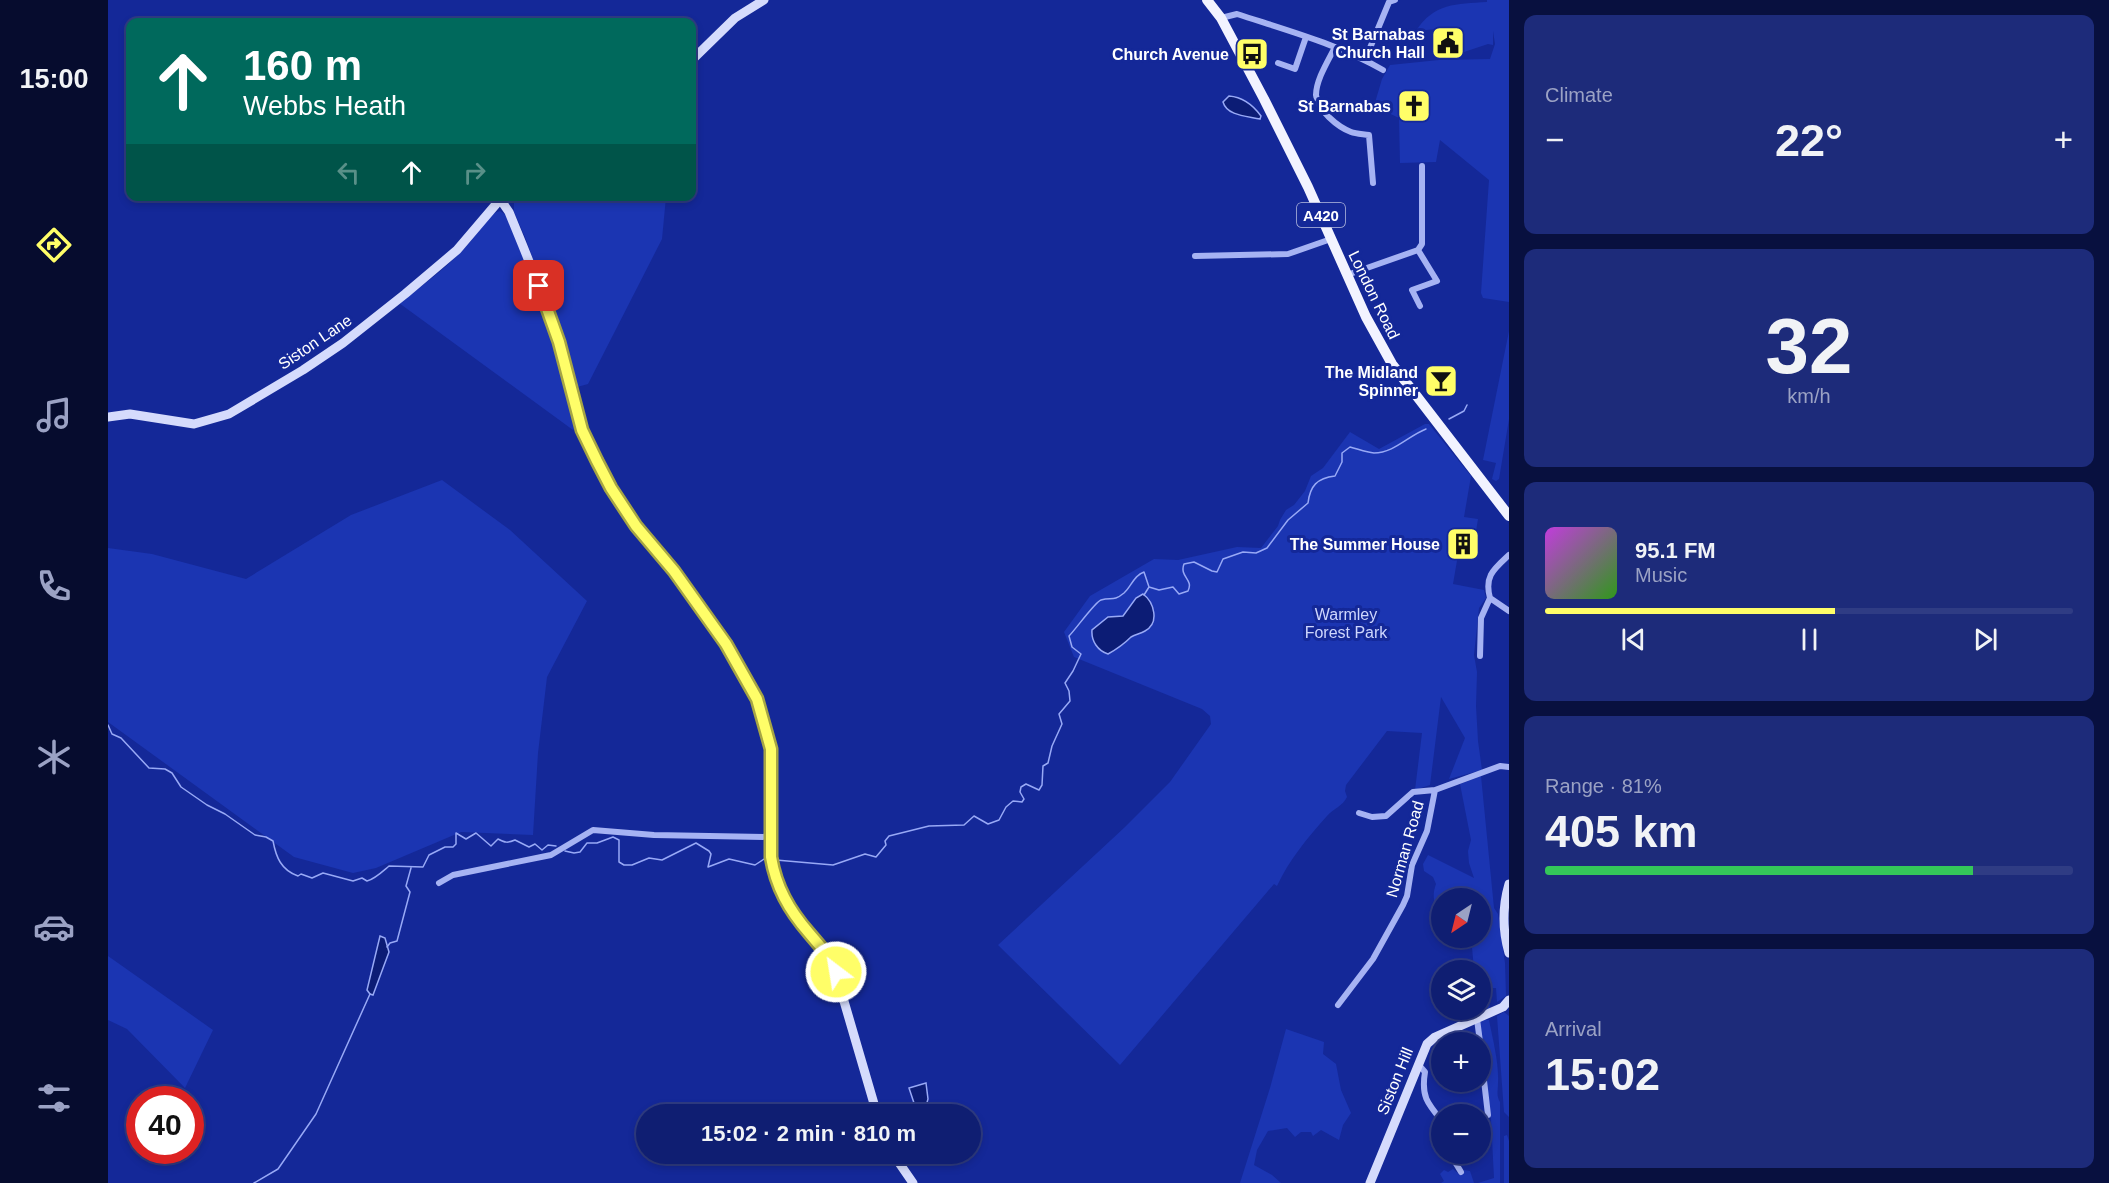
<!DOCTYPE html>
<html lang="en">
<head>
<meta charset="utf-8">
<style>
  :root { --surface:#0f1e72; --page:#1d2b7a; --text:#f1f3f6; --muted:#9ba2c4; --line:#2f3c84; --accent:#fffe68 }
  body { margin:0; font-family:Arial,sans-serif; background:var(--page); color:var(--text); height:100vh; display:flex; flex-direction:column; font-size:22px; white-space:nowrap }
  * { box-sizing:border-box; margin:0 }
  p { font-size:20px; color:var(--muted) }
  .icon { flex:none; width:33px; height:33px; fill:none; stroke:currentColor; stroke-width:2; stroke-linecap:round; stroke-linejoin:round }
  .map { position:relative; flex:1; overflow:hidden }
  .drawer { display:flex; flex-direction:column; gap:15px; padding:15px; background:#08103f; width:600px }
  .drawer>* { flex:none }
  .top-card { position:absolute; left:18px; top:18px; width:570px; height:183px; border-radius:12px; box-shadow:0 3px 9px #0003,0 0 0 2px var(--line); background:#00695c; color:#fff; overflow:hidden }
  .needle { width:39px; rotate:215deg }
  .fabs { position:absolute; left:1323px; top:888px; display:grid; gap:12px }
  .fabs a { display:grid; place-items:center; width:60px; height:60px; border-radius:50%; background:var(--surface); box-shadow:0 3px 9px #0003,0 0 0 2px var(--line); font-size:30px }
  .speed { position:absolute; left:18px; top:1086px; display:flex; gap:12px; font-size:30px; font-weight:700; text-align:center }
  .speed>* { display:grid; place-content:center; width:78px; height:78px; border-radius:50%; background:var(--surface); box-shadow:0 3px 9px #0003,0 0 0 2px var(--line); line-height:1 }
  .speed .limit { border:9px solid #d22; background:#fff; color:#111 }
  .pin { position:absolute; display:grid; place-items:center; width:51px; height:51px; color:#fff; margin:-26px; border-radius:12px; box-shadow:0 3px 9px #0006 }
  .me { position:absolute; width:66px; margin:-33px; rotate:329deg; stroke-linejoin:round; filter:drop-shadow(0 0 4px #0008) }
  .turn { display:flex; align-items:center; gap:21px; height:126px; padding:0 18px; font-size:27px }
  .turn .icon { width:78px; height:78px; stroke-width:2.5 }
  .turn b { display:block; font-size:42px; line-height:51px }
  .lanes { display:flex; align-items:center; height:57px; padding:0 18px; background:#0003; justify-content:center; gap:30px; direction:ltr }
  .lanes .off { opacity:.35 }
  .big { font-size:45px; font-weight:600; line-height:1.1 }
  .drawer .card { flex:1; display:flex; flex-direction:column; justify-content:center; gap:9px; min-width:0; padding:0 21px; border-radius:12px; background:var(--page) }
  .drawer .dial { align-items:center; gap:0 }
  .dial b { font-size:78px; line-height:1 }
  .song { display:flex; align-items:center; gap:18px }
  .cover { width:72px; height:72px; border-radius:9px; background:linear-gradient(135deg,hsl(290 70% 55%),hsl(110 70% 35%)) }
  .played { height:6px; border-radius:3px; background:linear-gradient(90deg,var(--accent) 55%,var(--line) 55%) }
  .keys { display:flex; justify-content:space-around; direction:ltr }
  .heat { display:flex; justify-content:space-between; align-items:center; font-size:33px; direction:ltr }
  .charge { height:9px; border-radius:4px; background:linear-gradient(90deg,#34c759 81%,var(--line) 0) }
  .trip { position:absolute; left:528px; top:1104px; width:345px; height:60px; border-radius:30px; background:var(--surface); box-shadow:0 3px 9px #0003,0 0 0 2px var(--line); font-weight:600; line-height:60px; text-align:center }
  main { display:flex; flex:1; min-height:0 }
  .dock { display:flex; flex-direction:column; width:108px; justify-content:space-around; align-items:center; background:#060c2e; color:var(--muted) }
  .dock .icon { width:42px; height:42px }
  .dock .selected { color:var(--accent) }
  .dock b { font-size:27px; color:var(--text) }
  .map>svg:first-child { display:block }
</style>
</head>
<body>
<main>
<nav class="dock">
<b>15:00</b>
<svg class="icon selected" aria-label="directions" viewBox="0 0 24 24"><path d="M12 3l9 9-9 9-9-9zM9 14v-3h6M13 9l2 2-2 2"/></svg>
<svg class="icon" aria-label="music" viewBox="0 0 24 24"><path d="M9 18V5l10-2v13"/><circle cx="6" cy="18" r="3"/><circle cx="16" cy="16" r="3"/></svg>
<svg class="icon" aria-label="phone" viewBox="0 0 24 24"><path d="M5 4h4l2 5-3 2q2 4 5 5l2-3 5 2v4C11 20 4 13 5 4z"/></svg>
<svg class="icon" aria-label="climate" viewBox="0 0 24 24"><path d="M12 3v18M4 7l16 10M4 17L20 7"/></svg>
<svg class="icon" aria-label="car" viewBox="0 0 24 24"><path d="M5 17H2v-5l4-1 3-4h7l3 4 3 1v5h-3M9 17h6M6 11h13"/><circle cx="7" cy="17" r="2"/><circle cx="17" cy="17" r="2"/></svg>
<svg class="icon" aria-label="filters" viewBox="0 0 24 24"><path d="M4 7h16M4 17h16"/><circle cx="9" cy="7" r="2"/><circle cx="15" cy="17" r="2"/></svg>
</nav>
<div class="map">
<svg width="1401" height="1183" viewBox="0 0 1401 1183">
  <rect width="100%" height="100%" fill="#142898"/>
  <path fill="#1b35b2" d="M1379 0H1401V302L1375 298 1373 293 1381 180 1332 140 1328 162 1292 163 1291 118 1266 106 1274 79 1282 65 1331 60 1382 59 1387 44 1385 31V45L1380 44 1353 53 1347 50 1344 32 1328 29 1308 31C1326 3 1348 4 1379 2Z
    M406 196 558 197 554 239 480 384 469 387 463 364 417 237 406 212Z
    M392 211 398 215 442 325 469 428 465 430 291 303C317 284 342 265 363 241 371 231 379 214 392 211Z
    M1401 331V419L1391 479 1388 481 1384 479 1388 463 1375 460Z
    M1317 424H1321L1363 476 1356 517 1370 519 1367 537H1364V542L1367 543 1365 551 1351 549 1345 584 1376 590 1378 598 1371 608 1366 655 1369 672 1368 706 1370 741 1374 770 1341 779 1357 738 1333 697 1322 785 1307 790 1314 733 1279 731 1238 785 1237 791 1239 797C1235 806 1225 809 1219 816 1200 837 1181 860 1169 886L1166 884 1012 1065 890 945 1017 827 1062 782 1103 724 1102 716 1094 709 966 657 956 632 982 596 1046 559 1070 560 1129 547 1153 548 1170 526 1172 520 1178 510 1186 505 1197 491 1203 476 1215 468 1242 432 1271 449Z
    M334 480 402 530 479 601 439 677 430 753 425 835 353 832 268 868 245 873 186 857 0 722V548L44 554 138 579 243 515Z
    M1373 776 1386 908 1390 914 1397 963 1398 996 1389 1002 1388 988H1380L1382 1009 1368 1015V1010H1372V970H1366L1364 947 1361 942 1365 938H1372V898H1334L1333 912C1325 904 1324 895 1328 884L1325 877 1316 871 1315 864 1320 855 1366 878 1361 863 1360 851 1363 840 1352 784Z
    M0 956 105 1030 77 1088 19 1029 0 1020Z
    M1396 1012 1401 1016V1117L1396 1112 1389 1016Z
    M1374 1020H1381C1385 1041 1391 1062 1390 1083 1390 1091 1388 1095 1392 1102V1183H1370L1386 1178 1383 1119 1371 1023Z
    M1178 1029 1216 1042 1215 1054 1228 1064 1233 1090 1243 1113 1235 1125 1231 1140 1213 1130 1205 1136 1203 1132H1193L1187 1137 1179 1128 1160 1131 1149 1150 1146 1165 1164 1175 1173 1183H1132L1162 1088Z
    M1399 1135 1401 1141V1183H1396V1136Z
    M1345 1169 1352 1175H1354L1356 1170 1362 1171 1366 1183H1333L1336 1181 1332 1174 1336 1170 1340 1172Z"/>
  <path fill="#0c1c75" stroke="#98a9f6" stroke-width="1.5" d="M1121 96C1134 97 1145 105 1153 116L1152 119C1139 116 1119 116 1115 102Z
    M1035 594C1046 602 1052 623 1037 631 1032 634 1028 634 1023 637 1016 644 1009 649 1000 654 990 651 983 641 984 630L1000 617 1015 616 1028 598Z
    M272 936 277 938 281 952 265 995 262 994 259 990Z
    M818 1083 820 1099 818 1106H807L801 1088Z"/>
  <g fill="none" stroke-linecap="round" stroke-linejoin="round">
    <path stroke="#98a9f6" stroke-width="1.5" d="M1341 419 1356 411 1359 405
      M1036 595 1041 587 1051 590 1065 587 1071 594 1080 591C1086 579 1071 577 1076 564L1086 562 1104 571 1109 572 1115 559 1135 552 1148 553 1159 548 1180 520 1200 503C1202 486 1209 478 1227 476L1234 462V453L1242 447C1250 449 1258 452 1266 453 1286 453 1300 436 1318 429
      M0 725 4 734 13 738 41 768 57 769 64 773 73 787 99 805 117 814 147 835 158 837 165 841C168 857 173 870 190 876L193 874 204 878 215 873 245 881 254 878 259 881C267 879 275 871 281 866L315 867 321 855 337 847H345L348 844V833L358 839 368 833 383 846 390 839C397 843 400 843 407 840L421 847 427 844 434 850 440 845 448 846
      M457 851 466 853 472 852 479 843H489L505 837 511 840V862L516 865H524L541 858 554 860 588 843 601 851 603 854 600 867 621 859 647 865 656 859H660
      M668 860 725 865 757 854 768 857 778 845 777 841 781 836 821 826 856 825 866 816 880 824 891 820 898 807 905 801 914 802 916 799 912 792 913 787 918 784 931 790 934 785 935 766 940 763 944 746 954 724 951 714 962 701 961 691 957 683 965 671 973 654 964 647 961 636C968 629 987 602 993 600 1004 597 1005 602 1016 593 1023 587 1026 575 1036 572L1041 587
      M279 947 282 943 289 941 302 892 298 886 303 868
      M146 1183 170 1169 208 1114 262 994"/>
    <path stroke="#a6b3f3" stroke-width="6" d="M1113 18 1129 14C1178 30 1230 44 1275 70
      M1227 47C1220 61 1208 80 1208 95 1209 110 1230 127 1243 132 1248 134 1255 134 1261 135L1265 183
      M1257 60 1281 2 1287 0
      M1170 63 1187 69 1198 37
      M1310 250 1329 281 1304 290 1312 306
      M1087 256 1180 254 1223 239
      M1239 275 1310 250 1314 244V166
      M1401 555C1386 569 1376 576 1382 598L1401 611
      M1372 656 1373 618 1382 598
      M1251 813 1264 817 1278 816 1305 792 1327 790 1392 766 1401 767
      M331 883 345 875 443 855 485 830 546 835 663 837
      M1230 1005 1265 959 1295 905 1299 896 1304 865 1319 831 1327 790
      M1369 1019 1372 1042
      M1372 1046 1380 1115
      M1310 1064 1317 1072C1313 1096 1319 1103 1334 1121
      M1345 1154 1347 1162 1353 1172"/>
    <path stroke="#d5dbfc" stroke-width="9" d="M584 60 627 18 656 0
      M392 199 401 212C418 254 436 296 450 339 460 369 464 402 475 431 482 451 493 471 503 488 522 519 545 544 567 571 597 610 627 653 648 697 664 732 666 771 664 809 664 828 661 849 665 868 673 908 705 933 726 967L769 1114
      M0 417 22 414 86 424 121 414 195 370 235 343 297 294 349 250 395 196
      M1401 884C1394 908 1394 929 1401 953
      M785 1154 805 1183
      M1262 1183 1319 1044 1327 1037 1395 1007 1401 1000"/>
    <path stroke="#f2f3ff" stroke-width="10" d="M1099 0 1113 18 1156 99 1200 187 1258 317 1284 364 1401 516"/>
  </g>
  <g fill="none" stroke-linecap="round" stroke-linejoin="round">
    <defs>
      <path id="route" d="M431 286 451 342 474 430 489 461 503 488 528 526 566 571 618 644 649 699 663 749V857C668 887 681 910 701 933 711 945 723 957 728 972"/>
    </defs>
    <use href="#route" stroke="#a6a544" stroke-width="15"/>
    <use href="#route" stroke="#fffe68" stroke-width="10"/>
  </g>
  <defs>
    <symbol id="civic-square" viewBox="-11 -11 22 22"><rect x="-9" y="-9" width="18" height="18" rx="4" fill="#fffe68" stroke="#142898"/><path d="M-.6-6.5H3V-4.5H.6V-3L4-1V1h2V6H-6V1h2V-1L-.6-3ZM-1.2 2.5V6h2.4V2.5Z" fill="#111"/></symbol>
    <symbol id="bus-square" viewBox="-11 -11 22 22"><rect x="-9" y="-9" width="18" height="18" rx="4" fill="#fffe68" stroke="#142898"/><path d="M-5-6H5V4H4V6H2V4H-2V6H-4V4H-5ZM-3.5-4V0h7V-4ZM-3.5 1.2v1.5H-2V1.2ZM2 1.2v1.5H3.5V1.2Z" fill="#111"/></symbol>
    <symbol id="church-square" viewBox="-11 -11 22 22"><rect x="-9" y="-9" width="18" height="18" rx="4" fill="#fffe68" stroke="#142898"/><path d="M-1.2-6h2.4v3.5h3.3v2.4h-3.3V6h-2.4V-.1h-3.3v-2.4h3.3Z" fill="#111"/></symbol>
    <symbol id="bar-square" viewBox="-11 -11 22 22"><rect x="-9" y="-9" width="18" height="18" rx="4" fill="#fffe68" stroke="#142898"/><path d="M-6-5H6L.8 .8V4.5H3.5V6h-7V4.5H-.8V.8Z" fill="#111"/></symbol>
    <symbol id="building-square" viewBox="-11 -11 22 22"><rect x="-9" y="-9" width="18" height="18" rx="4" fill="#fffe68" stroke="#142898"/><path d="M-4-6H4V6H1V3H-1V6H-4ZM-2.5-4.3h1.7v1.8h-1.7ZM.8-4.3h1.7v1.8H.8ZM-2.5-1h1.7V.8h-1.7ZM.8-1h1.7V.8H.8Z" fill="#111"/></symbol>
  </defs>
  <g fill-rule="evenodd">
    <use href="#civic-square" x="1321" y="24" width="38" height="38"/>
    <use href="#bus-square" x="1125" y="35" width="38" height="38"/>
    <use href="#church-square" x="1287" y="87" width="38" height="38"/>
    <use href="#bar-square" x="1314" y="362" width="38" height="38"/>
    <use href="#building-square" x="1336" y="525" width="38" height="38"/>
  </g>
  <g text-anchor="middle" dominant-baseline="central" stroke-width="6" stroke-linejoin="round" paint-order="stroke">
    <rect fill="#142898" stroke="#b8bee0" stroke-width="1.5" x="1189" y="203" width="48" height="24" rx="4.5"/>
    <g font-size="15" font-weight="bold" fill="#fff">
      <text x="1213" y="215">A420</text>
    </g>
    <g font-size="16" font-weight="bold" fill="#fff" stroke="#142898" text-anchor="end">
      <text x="1317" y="34">St Barnabas<tspan x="1317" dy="18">Church Hall</tspan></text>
      <text x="1121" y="54">Church Avenue</text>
      <text x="1283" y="106">St Barnabas</text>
      <text x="1310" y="372">The Midland<tspan x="1310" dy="18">Spinner</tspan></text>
      <text x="1332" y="544">The Summer House</text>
    </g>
    <g font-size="16" fill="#fff" stroke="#142898">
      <text transform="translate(1266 295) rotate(64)">London Road</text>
      <text transform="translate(207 342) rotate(-34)">Siston Lane</text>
      <text transform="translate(1297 849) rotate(-74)">Norman Road</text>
      <text transform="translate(1287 1081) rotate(-68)">Siston Hill</text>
    </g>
    <g font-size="16" fill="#ced6fd" stroke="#142898">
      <text x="1238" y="614">Warmley<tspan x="1238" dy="18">Forest Park</tspan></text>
    </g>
  </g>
</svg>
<div class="fabs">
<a><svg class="needle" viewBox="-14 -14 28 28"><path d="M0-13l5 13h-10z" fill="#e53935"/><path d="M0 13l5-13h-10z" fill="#9ba2c4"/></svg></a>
<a><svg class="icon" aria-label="layers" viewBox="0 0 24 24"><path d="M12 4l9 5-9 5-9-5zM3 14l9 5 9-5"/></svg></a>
<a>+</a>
<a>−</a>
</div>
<div class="speed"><div class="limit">40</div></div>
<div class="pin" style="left:431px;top:286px;background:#d93025"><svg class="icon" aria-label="arrive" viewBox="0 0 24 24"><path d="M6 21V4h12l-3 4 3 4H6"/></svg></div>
<svg class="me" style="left:728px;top:972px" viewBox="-20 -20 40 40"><circle r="17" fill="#fffe68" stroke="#fff" stroke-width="3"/><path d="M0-11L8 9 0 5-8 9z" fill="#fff"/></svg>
<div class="trip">15:02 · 2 min · 810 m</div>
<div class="top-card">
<div class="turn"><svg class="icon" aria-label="ahead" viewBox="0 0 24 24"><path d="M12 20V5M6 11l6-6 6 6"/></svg><div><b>160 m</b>Webbs Heath</div></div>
<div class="lanes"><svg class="icon off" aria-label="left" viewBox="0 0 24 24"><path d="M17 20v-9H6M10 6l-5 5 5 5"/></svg><svg class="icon" aria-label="ahead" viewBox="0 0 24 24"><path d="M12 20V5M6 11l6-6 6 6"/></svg><svg class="icon off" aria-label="right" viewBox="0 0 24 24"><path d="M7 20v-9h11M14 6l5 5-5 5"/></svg></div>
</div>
</div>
<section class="drawer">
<div class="card"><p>Climate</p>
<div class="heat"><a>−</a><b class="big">22°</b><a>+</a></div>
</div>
<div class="card dial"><b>32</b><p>km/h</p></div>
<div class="card">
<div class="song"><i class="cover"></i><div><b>95.1 FM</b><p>Music</p></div></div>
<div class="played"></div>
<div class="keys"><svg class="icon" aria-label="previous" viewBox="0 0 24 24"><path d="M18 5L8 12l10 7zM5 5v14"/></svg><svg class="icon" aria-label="pause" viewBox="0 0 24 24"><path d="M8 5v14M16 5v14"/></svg><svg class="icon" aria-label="next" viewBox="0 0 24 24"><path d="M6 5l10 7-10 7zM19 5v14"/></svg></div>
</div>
<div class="card"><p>Range · 81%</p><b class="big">405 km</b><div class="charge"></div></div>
<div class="card"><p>Arrival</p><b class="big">15:02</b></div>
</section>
</main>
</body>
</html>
